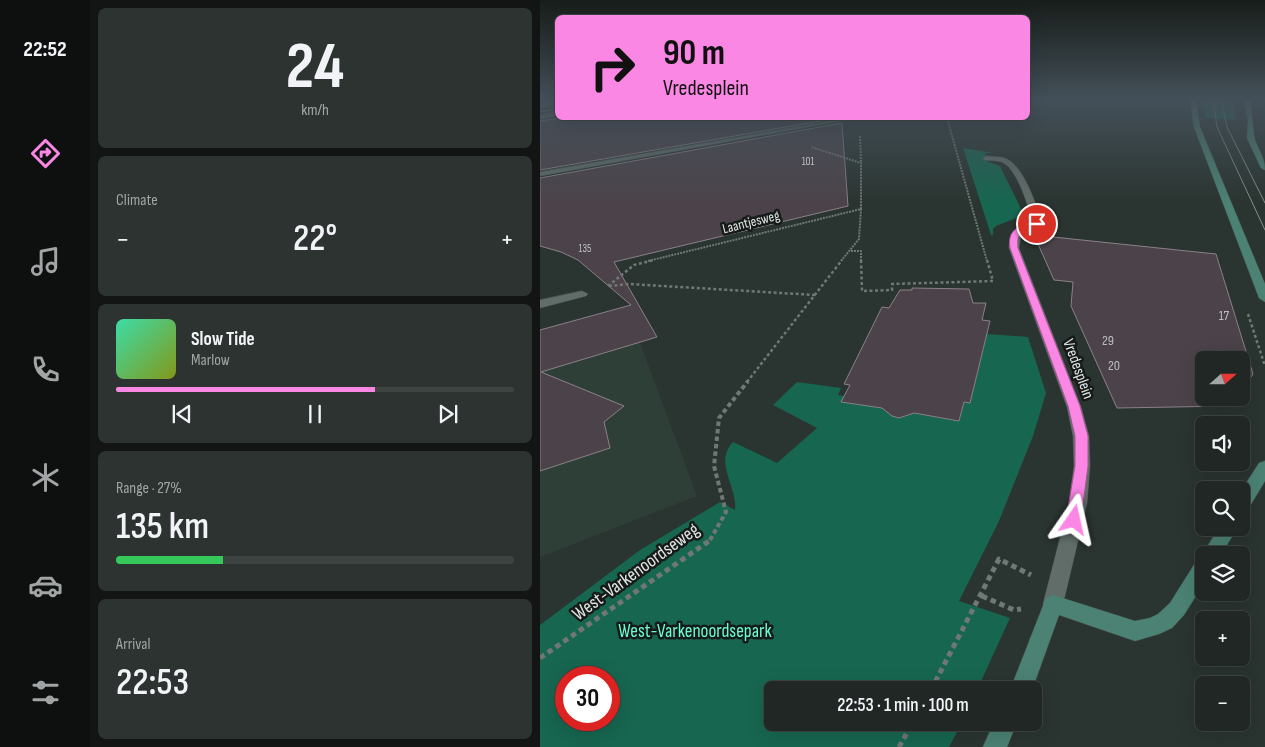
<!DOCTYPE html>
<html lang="en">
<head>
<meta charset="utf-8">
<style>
  :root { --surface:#202724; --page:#2d3331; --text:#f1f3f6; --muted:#a2a5a6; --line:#3d4441; --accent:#fb87e5 }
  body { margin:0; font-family:"Sofia Sans Condensed",sans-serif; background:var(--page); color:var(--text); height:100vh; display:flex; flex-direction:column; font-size:19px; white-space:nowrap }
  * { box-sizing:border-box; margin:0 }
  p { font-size:16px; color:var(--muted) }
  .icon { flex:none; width:28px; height:28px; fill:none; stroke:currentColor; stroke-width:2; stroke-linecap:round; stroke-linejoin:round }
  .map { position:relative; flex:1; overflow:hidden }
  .side { display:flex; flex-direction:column; gap:8px; padding:8px; background:#121514; width:450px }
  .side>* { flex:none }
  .guide { position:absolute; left:15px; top:15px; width:475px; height:105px; border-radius:8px; box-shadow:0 5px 20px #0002,0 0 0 1px var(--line); background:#fb87e5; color:#111; overflow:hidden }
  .needle { width:32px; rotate:69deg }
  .buttons { position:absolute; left:655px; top:351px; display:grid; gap:10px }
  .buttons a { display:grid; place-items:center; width:55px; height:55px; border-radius:8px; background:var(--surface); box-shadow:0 5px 20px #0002,0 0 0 1px var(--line); font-size:25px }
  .speed { position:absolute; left:15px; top:666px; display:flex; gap:10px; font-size:25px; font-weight:700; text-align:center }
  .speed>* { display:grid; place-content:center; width:65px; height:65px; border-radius:50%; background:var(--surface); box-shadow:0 5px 20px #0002,0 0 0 1px var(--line); line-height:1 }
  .speed .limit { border:8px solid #d22; background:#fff; color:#111 }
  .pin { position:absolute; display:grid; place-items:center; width:42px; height:42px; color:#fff; margin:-21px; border:2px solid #fff; border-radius:50%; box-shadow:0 1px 5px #0007 }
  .me { position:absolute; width:55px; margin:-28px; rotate:11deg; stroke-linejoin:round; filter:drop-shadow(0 0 4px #0008) }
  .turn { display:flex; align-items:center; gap:18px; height:105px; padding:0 25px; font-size:22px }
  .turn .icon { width:65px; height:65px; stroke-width:2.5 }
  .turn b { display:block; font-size:35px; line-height:42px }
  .big { font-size:38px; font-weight:600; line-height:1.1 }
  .side .widget { flex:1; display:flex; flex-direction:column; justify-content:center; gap:8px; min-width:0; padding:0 18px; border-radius:8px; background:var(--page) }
  .side .dial { align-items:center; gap:0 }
  .dial b { font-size:65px; line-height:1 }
  .song { display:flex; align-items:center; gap:15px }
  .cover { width:60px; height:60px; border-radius:8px; background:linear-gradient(135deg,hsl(160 70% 55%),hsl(70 70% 35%)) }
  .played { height:5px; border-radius:2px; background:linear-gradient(90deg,var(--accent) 65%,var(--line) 65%) }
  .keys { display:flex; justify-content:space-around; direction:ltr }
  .heat { display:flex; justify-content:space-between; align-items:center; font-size:28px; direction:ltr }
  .charge { height:8px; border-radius:4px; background:linear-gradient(90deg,#34c759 27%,var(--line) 0) }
  .trip { position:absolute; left:224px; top:681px; width:278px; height:50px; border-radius:8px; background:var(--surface); box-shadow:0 5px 20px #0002,0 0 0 1px var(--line); font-weight:600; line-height:50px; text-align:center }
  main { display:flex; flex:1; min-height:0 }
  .tabs { display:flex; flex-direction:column; width:90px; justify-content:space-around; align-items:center; background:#0d100e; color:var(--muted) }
  .tabs .icon { width:35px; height:35px }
  .tabs .active { color:var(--accent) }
  .tabs b { font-size:22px; color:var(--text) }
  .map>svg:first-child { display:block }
</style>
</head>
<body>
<main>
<nav class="tabs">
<b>22:52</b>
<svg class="icon active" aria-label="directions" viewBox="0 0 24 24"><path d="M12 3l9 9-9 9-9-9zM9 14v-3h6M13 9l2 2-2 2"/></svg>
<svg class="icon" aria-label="music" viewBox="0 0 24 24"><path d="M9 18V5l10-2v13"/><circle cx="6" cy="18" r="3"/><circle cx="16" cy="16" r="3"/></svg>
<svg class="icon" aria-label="phone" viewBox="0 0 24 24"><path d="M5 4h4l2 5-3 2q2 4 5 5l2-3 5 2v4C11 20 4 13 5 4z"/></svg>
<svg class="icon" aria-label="climate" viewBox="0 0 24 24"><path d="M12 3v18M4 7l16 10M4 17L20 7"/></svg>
<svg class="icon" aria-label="car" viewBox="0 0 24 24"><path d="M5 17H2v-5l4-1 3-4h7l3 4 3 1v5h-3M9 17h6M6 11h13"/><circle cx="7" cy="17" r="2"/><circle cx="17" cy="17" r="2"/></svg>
<svg class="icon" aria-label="filters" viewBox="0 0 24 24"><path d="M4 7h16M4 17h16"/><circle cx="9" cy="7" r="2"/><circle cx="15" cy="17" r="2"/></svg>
</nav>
<section class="side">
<div class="widget dial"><b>24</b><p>km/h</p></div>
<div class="widget"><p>Climate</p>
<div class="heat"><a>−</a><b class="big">22°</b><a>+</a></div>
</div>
<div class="widget">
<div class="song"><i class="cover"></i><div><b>Slow Tide</b><p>Marlow</p></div></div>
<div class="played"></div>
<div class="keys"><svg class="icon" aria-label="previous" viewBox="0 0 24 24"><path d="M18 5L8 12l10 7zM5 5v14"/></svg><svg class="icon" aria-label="pause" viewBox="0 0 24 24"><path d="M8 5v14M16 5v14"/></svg><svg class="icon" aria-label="next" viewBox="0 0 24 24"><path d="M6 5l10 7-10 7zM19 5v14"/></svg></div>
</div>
<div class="widget"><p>Range · 27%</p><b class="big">135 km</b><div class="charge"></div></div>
<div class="widget"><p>Arrival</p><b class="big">22:53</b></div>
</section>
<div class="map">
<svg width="725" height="747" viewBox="0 0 725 747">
  <rect width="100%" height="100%" fill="#2a3430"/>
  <path fill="#2e3f38" d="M90 316 157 496 0 557V339Z"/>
  <path fill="#176650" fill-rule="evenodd" d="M661 99H692L696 120 666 118Z
    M423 148 454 153H445L448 162 460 166 484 215 456 226 453 229V235H451Z
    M447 334 488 337 506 393 493 436 459 521 419 601 470 618 437 690H232V722L422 723 409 747H0V625L100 550 180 502 195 510C198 487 173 463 193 442L237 463 277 428 233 405 257 382 301 388 298 395 304 396 302 402 348 409 359 418 372 413 419 421 424 402 430 403ZM26 678H69V720H26Z"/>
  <path fill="#4c434a" stroke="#8b8188" d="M19 118H298L0 170V121Z
    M302 123 308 206 74 262 117 337 1 372 84 406 64 422 70 448 0 471V330L91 305 38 260 21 252 0 246V178Z
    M494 235 676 254 713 374 701 391V360H664V398H697L691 406 577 408 531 306 533 282 514 280Z
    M372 288 429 289 433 303H446L442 320 450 321 430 403 424 402 419 421 374 413 359 418 352 416 342 408 301 402 310 385 304 384 342 307 349 308 360 290H372Z"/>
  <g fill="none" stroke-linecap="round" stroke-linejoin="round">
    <defs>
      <path id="service" d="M447 156C454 157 464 156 470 161 485 171 497 206 502 223L500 225 492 223C489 207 478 172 464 163 458 160 450 161 444 160L443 158Z
        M42 291 48 294 46 296 0 308V300Z"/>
      <path id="minor" d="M306 118 312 119 0 176V172Z
        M494 221 502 223 481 235 479 248 541 407 549 436 550 466 547 503 523 604 520 610 513 613 506 610 503 604 529 503 534 466 533 436 527 407 469 248C469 231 479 226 494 221Z"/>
      <path id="tertiary" d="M18 100V104L0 107V103Z
        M18 112V116L0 119V115Z"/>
      <path id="secondary" d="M650 99H656L660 127 725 284V302L719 298 654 127Z
        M704 99H710C712 110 713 132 715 140 719 151 725 158 725 170L721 168 707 138 708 121Z
        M725 461V481L707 511 701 513V491L719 463Z
        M679 528H697L681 555H664V583L644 615 632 628 619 634 595 641 519 615 492 690H470L506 598 513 595 595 621 610 618 618 614 630 603 657 560 663 558 662 555Z
        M454 722H477L467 747H443Z"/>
    </defs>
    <use href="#service" stroke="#48514d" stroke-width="1"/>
    <use href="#minor" stroke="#48514d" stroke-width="1"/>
    <use href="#tertiary" stroke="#48514d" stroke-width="1"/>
    <use href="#secondary" stroke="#48514d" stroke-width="1"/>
    <path stroke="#6f7874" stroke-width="2" stroke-dasharray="2 1" stroke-linecap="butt" d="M407 118 447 261
      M320 136 321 163
      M311 251H321V261
      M108 261 321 209V163L271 147
      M301 261 319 239 321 209"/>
    <path stroke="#6f7874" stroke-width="2.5" stroke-dasharray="3 2.5" stroke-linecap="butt" d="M321 260 322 291 352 290V284L453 281 447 260
      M68 286 94 265 114 260
      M69 286 89 284 275 295
      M708 314 725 366
      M207 382 302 260"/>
    <path stroke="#6f7874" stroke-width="4" stroke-dasharray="4.5 3" stroke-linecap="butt" d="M170 540 186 512 174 466 179 418 208 381"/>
    <path stroke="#6f7874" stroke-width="5" stroke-dasharray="5.5 4" stroke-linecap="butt" d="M442 596 474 610 481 609
      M0 658 172 539
      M391 690 459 559 491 575
      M359 747 373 722"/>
    <use href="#service" fill="#616d68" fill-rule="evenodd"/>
    <use href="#minor" fill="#616d68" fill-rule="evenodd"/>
    <use href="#tertiary" fill="#616d68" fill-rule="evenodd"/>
    <use href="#secondary" fill="#4b8273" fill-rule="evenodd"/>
    <path stroke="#878f8c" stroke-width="1" d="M673 99 677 127 725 230
      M681 99 687 127 725 203
      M0 112 18 109"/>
  </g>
  <linearGradient id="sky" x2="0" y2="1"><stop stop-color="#171d1a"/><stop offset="0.49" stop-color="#445059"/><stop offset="1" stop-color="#445059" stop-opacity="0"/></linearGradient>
  <rect width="725" height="203" fill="url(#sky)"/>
  <path fill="#fb87e5" stroke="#a35895" d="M497 221 500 222V225C485 231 476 229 478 248L540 406 548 436V466L541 520 539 524H528L526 520 535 466V436L528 406 470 248C467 228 480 226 497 221Z"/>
  <g text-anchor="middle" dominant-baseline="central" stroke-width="5" stroke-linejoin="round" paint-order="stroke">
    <g font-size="11" fill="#bbbdbd">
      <text x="268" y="161">101</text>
      <text x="45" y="248">135</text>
    </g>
    <g font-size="14" fill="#e0e6e3" stroke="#161a19">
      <text transform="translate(211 222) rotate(-14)">Laantjesweg</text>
    </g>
    <g font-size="14" fill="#bbbdbd">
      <text x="684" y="315">17</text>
      <text x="568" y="340">29</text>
      <text x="574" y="365">20</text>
    </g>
    <g font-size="16" fill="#e0e6e3" stroke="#161a19">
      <text transform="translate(538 369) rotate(70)">Vredesplein</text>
    </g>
    <g font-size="19" fill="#e0e6e3" stroke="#161a19">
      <text transform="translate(96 572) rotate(-36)">West-Varkenoordseweg</text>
    </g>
    <g font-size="19" fill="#69fed0" stroke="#161a19">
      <text x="155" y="631">West-Varkenoordsepark</text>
    </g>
  </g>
</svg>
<div class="buttons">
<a><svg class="needle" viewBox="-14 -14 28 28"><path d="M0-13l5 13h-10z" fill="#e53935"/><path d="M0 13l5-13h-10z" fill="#a2a5a6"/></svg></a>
<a><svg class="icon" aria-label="sound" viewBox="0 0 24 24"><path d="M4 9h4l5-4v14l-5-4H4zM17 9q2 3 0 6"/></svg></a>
<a><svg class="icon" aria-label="search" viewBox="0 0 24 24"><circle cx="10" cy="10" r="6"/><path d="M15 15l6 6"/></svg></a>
<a><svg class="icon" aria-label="layers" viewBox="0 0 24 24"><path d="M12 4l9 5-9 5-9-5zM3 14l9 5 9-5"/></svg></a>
<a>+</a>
<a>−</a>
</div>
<div class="speed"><div class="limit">30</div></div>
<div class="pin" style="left:497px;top:224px;background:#d93025"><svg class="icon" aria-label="arrive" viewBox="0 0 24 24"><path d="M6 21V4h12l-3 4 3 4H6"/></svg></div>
<svg class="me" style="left:534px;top:520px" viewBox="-20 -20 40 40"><path d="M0-17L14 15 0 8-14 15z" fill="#fb87e5" stroke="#fff" stroke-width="4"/></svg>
<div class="trip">22:53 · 1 min · 100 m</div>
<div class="guide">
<div class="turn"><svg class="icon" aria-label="right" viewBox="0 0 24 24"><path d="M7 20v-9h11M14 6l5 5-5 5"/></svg><div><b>90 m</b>Vredesplein</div></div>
</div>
</div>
</main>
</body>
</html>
